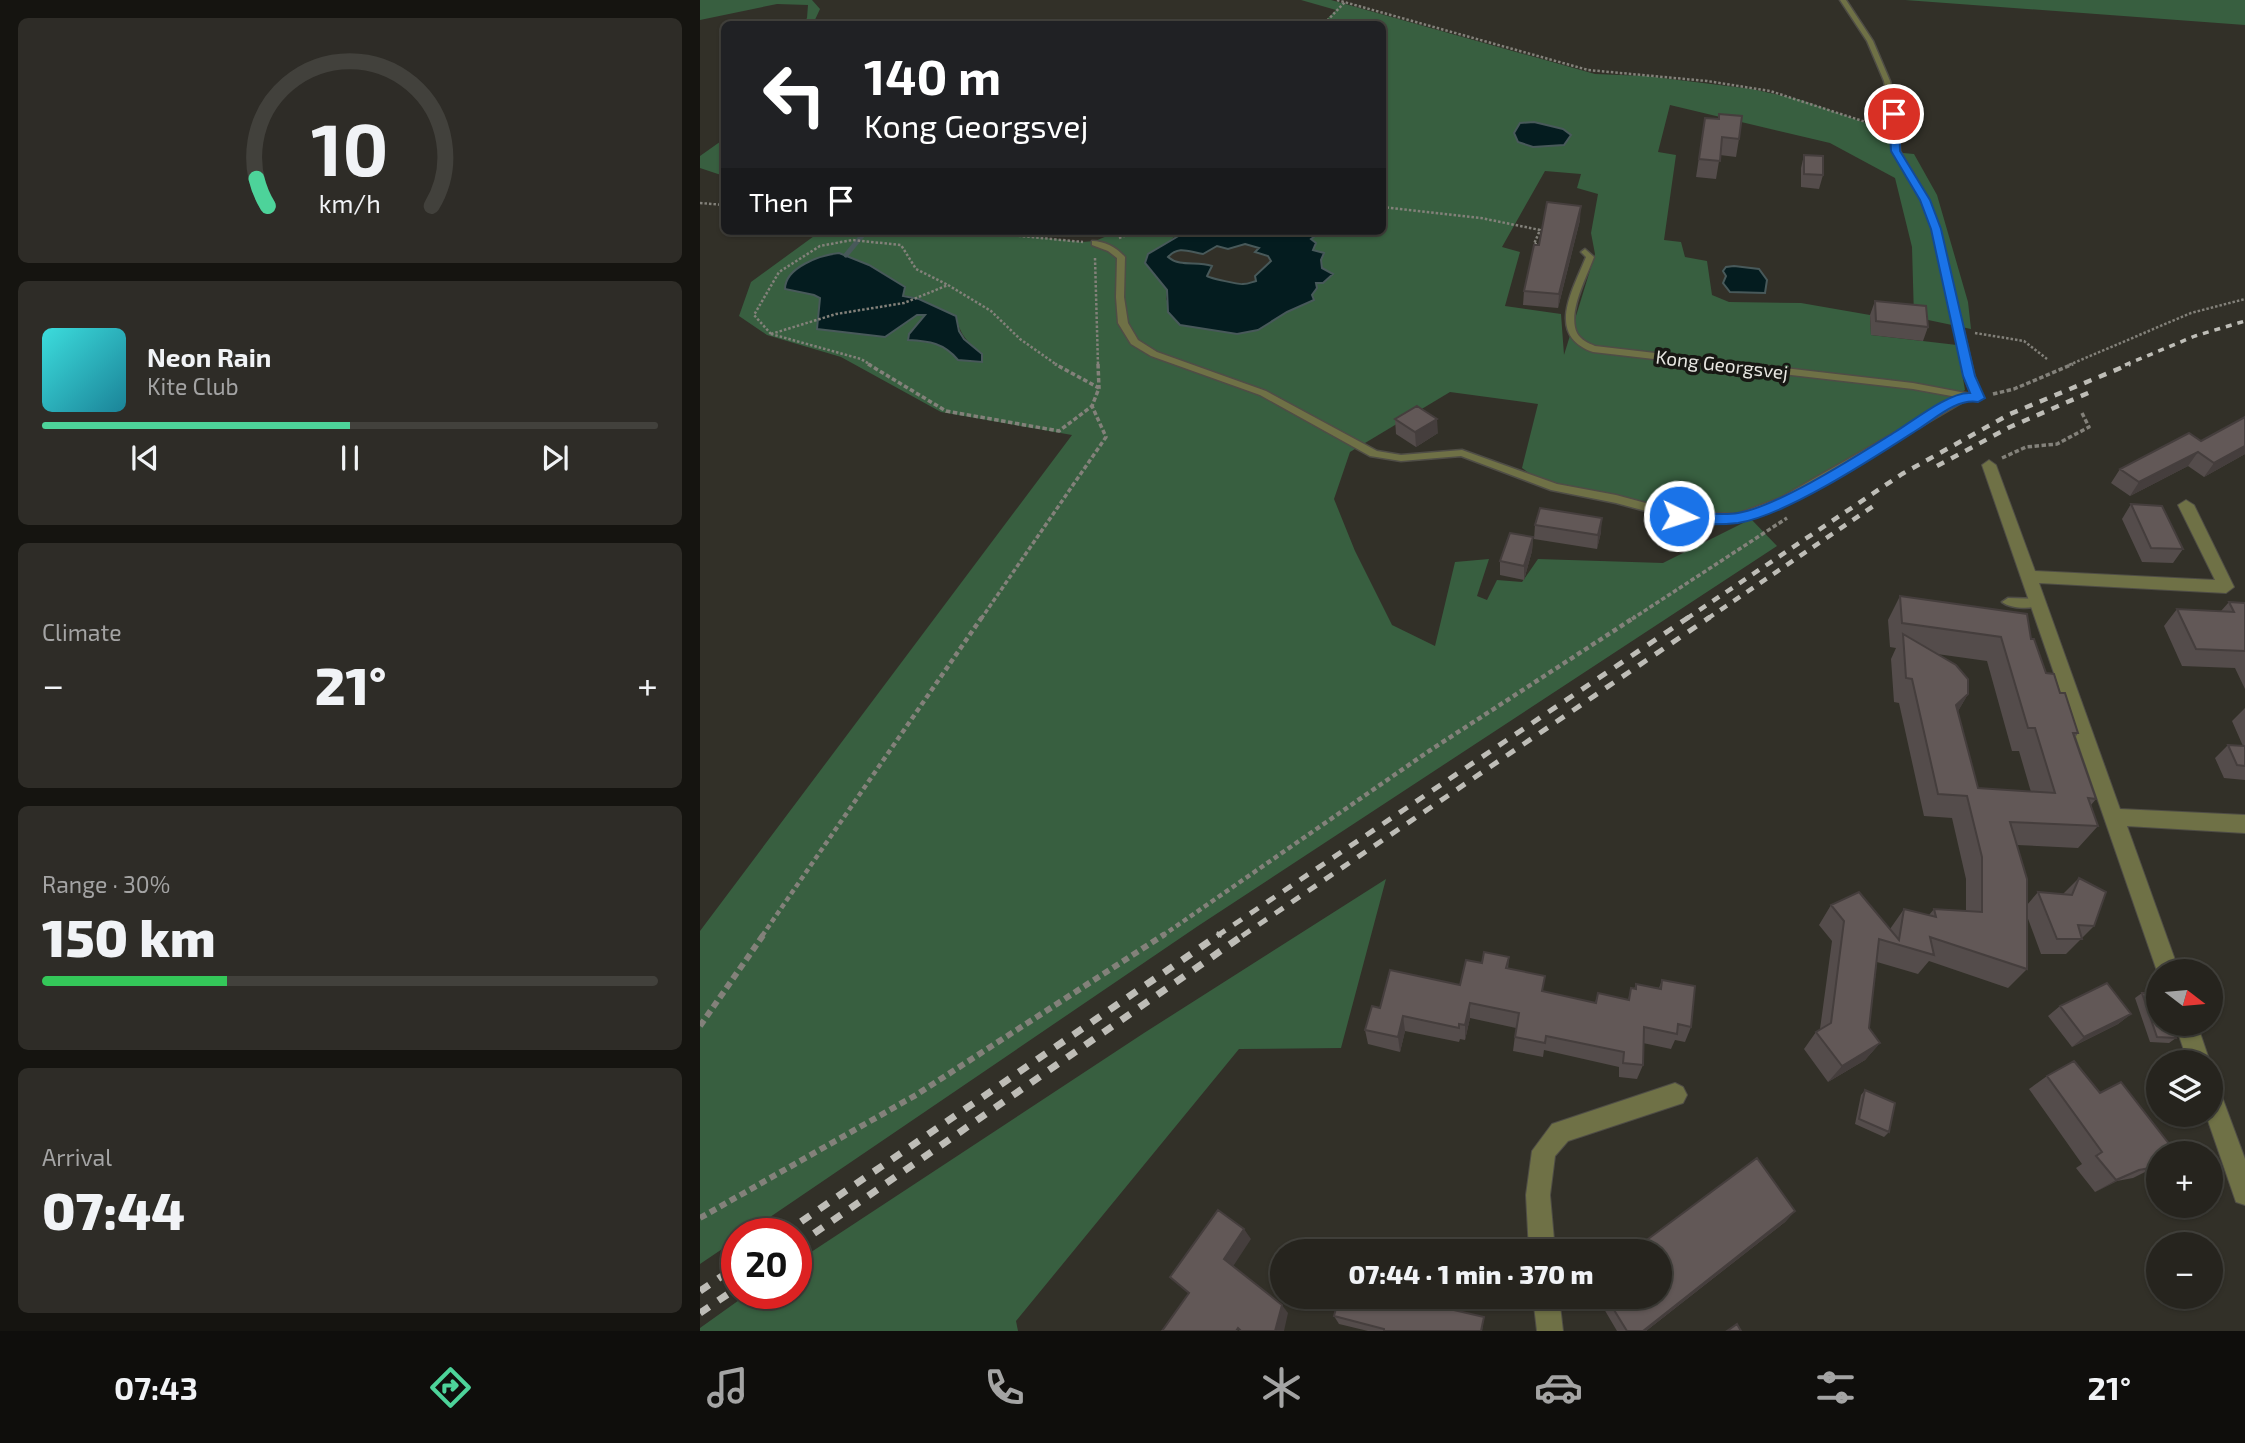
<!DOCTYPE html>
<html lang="en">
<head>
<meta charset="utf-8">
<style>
  :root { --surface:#26241e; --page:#2e2c27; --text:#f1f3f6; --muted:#a4a4a4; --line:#42413c; --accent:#4dd39a }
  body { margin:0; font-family:"Exo 2",sans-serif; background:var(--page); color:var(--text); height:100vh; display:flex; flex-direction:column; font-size:26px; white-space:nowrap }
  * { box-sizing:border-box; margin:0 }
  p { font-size:23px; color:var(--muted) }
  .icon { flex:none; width:38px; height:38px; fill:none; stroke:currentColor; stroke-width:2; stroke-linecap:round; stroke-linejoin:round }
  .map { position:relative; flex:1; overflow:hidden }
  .details { display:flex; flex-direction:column; gap:18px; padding:18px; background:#151410; width:700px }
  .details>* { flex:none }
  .top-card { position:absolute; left:21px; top:21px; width:665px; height:214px; border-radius:10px; box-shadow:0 2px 5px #0004,0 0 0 2px var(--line); background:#202124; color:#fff; overflow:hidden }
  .needle { width:46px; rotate:106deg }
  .buttons { position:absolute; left:1446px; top:959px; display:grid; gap:14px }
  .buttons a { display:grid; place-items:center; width:77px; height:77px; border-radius:50%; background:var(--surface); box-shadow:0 2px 5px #0004,0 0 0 2px var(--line); font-size:35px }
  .speed { position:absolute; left:21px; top:1218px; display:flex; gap:14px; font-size:35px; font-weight:700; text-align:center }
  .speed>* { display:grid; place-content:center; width:91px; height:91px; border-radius:50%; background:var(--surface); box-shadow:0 2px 5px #0004,0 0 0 2px var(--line); line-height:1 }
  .speed .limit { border:10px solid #d22; background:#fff; color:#111 }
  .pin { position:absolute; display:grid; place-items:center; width:60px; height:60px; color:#fff; margin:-30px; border:4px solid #fff; border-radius:50%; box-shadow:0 2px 7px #0007 }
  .me { position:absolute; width:77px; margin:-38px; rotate:94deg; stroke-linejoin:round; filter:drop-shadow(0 0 5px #0008) }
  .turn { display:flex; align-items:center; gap:24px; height:147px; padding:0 28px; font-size:32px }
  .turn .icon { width:91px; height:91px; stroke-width:2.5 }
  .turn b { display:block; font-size:49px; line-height:60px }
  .then { display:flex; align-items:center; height:66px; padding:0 28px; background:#0003; gap:14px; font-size:26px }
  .big { font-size:52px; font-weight:800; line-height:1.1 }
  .details .tile { flex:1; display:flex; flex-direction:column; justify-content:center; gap:10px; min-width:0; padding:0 24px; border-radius:10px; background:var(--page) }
  .details .dial { align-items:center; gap:0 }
  .dial svg { height:182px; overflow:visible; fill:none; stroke:var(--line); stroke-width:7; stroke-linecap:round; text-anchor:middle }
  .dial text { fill:var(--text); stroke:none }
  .song { display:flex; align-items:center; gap:21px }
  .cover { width:84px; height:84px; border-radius:10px; background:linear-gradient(135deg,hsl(180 70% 55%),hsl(190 70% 35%)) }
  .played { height:7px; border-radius:4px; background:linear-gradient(90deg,var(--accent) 50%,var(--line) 50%) }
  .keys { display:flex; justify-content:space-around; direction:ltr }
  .heat { display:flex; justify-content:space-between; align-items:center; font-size:38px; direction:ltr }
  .charge { height:10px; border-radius:5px; background:linear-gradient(90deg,#34c759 30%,var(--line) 0) }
  .trip { position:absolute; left:570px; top:1239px; width:402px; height:70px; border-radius:35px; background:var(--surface); box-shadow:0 2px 5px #0004,0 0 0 2px var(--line); font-weight:800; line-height:70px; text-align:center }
  .tabs { display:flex; height:112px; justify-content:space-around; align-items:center; background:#0f0e0c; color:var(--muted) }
  .tabs .icon { width:49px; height:49px }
  .tabs .selected { color:var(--accent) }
  .tabs b { font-size:32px; color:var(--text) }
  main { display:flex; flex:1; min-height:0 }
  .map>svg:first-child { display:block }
</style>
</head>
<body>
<main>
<section class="details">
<div class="tile dial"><svg viewBox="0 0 100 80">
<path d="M14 69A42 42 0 1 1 86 69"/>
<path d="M14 69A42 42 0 0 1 9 57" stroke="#4dd39a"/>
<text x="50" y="56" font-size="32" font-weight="700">10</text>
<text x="50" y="72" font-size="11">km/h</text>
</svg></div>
<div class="tile">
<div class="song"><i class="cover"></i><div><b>Neon Rain</b><p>Kite Club</p></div></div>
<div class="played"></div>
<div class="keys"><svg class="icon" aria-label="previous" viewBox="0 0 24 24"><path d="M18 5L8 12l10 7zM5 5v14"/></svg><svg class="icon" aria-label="pause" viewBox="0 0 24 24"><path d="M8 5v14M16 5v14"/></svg><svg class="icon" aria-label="next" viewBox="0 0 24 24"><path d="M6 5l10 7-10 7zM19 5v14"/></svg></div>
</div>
<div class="tile"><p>Climate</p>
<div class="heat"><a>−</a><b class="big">21°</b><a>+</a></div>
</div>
<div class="tile"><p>Range · 30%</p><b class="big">150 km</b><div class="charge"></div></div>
<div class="tile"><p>Arrival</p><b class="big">07:44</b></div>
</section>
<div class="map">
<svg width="1545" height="1331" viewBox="0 0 1545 1331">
  <rect width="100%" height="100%" fill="#323028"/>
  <path fill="#385f40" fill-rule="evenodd" d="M0 0H112L120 9 113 24H103L107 18 108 5 77 4 0 20Z
    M601 0H631L895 74 946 76 1052 89 1101 100 1183 129 1189 133 1192 152 1214 154 1237 195 1268 302 1271 329 1214 317 1212 247 1195 178 1130 143 970 105 958 152 976 155 964 240 981 242 985 257 1007 261 1012 295 1029 302 1101 303 1170 315 1171 335 1257 345 1265 390 1201 431 1085 497 1058 508 1024 515 983 514 836 478 822 468 838 404 750 392 650 452 634 499 655 551 692 625 735 646 755 562 789 559 777 596 787 600 797 580 822 582 838 559 963 563 1051 519 1077 546 498 926 45 1234H37V1239L0 1264V931L372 435 241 412 141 357 67 335 39 316 51 282 121 231H285L382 242 395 241 419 231H487L474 237 445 262 467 291 466 299 480 325 537 334 558 330 587 312 614 300 612 295 616 282 633 274 622 268C620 257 613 251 611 239L622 231H682V24H622L636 10ZM845 171 881 174 877 188 898 194 891 233 895 254 864 355 861 314 805 306 820 252 802 247ZM139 253 169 265 204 287 203 295 219 299 256 316C260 335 267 342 282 353 256 350 234 342 208 340L227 314 217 315 185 337 118 329 120 298 114 295 86 289Z
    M1205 0H1545V25Z
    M24 139V176L0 168V156Z
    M686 879 641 1048 539 1049 316 1321 318 1331H0V1328L49 1293H96V1262L444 1033Z"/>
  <path fill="#041c1f" stroke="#48595a" stroke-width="2" fill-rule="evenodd" d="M834 122 863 129 871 135 864 145 833 147 818 142 814 133 820 123Z
    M487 231H622L611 239 616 243 613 250 624 253 621 260 622 268 633 274 623 283H616L617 288 612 295 614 300 587 312 558 330 537 334 480 325 468 312 467 290 445 263 448 254ZM545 244 559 248 555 252 568 256 571 261 555 276 556 281C552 282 548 284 543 284 541 285 509 278 507 276L512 266C497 260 481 268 468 257 479 245 489 252 503 254L517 246 528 249Z
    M139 253 169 265 205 287 203 296 219 299 256 316 259 331 264 339 282 354V362L258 360C244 343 229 341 208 340L209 334 225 315H217L185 337 117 329 120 298 114 295 85 289C85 267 121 255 139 253Z
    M1034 266 1059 269 1067 280 1065 293 1030 292 1023 283 1026 276 1023 271 1026 267Z"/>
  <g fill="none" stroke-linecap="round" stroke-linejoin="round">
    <path stroke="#48595a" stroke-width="5" d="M146 255 166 231"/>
    <defs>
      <path id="service" d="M1140 0H1146L1173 41 1190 81 1198 114 1200 151 1229 200 1240 229 1274 375 1283 398 1278 401 1268 399 1088 504 1038 522 979 520 916 503 851 490 761 456 701 461 670 456 560 395 451 356 431 344 418 323 416 297 417 258 408 251 392 245V241C405 241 417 248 425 257L424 297 428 323 438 340 457 352 566 391 677 451 701 455 762 450 857 484 916 495 979 512 1037 514 1080 498 1257 397 1213 389 893 352C845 335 873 290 886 257L881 252 885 249 894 257C887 276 867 313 877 333 881 340 888 343 895 346L1213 383 1271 394 1264 375 1232 229 1221 200 1192 151 1190 114 1184 81 1167 41Z
        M1308 598 1338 599 1344 603C1335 610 1311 609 1302 602Z"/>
      <path id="minor" d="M1289 460 1296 465 1335 571 1515 580 1478 505 1486 500 1494 505 1534 587 1526 593 1339 583 1420 809 1545 815V833L1427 826 1479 971H1457L1282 465Z
        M1475 1024H1497L1510 1062H1488Z
        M1510 1082 1518 1086 1545 1159V1205L1536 1202 1506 1115H1510Z
        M975 1083 983 1087 987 1095 983 1103 868 1141 855 1156 850 1195 855 1251H829L826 1195 832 1151 852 1124Z
        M833 1297H859L863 1331H837Z"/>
    </defs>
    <use href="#service" stroke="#4f4d46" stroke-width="3"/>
    <use href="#minor" stroke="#4f4d46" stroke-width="2"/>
    <path stroke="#83817a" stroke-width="2.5" stroke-dasharray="2.5 2" stroke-linecap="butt" d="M637 0 888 70 1007 81 1070 91 1181 127
      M624 24 645 2
      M0 203 24 205
      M682 207 781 218 840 230 834 244 843 245
      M269 231 383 242
      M415 235 424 231
      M419 238 438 231
      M395 258 398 365
      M248 285 291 311 320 339 357 365
      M1275 333 1324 341 1347 359
      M71 334 161 359 171 365
      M71 334 54 315 79 272 120 246 152 240 201 245 216 269 248 285
      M71 334 136 314 204 303 248 285
      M1369 365 1491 313 1545 299"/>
    <path stroke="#83817a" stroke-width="3.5" stroke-dasharray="4.5 2.5" stroke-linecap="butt" d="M168 364 246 411 359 431 392 406 399 388 355 364
      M398 364 399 388
      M1293 394 1314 389 1373 364
      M1302 458 1326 447 1357 444 1389 427 1382 413
      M281 619 406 437 392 406
      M932 619 1087 518"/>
    <path stroke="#83817a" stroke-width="4.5" stroke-dasharray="5 3.5" stroke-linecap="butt" d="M62 936 282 617
      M462 936 729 751 935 617"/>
    <path stroke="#83817a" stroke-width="6" stroke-dasharray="7 4.5" stroke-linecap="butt" d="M0 1026 64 934
      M0 1218 216 1095 465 934"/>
    <use href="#service" fill="#6f7146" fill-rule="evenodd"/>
    <use href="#minor" fill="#6f7146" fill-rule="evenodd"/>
    <path stroke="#bebdb7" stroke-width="3.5" stroke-dasharray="6 6" stroke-linecap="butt" d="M1425 365 1495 336 1545 321"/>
    <path stroke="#bebdb7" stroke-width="4.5" stroke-dasharray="8 8" stroke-linecap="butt" d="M1237 466 1310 427 1395 390
      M986 619 1202 474 1310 414 1430 364
      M1007 619 1175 505"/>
    <path stroke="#bebdb7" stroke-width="5" stroke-dasharray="10 10" stroke-linecap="butt" d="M517 936 989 617
      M542 936 1010 617"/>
    <path stroke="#bebdb7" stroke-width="7" stroke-dasharray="11 11" stroke-linecap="butt" d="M83 1234 520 934
      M96 1246 545 934
      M0 1291 37 1266
      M0 1313 37 1288"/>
  </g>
  <path fill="#544c4b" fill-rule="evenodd" d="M1005 118 1019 119 1039 139 1036 157 1020 155 1016 179 996 177Z
    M1104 155 1123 175 1119 189 1101 187V168Z
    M880 220 858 308 823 305 824 291 839 245Z
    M1175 301 1228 327 1223 341 1171 335 1170 315Z
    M695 419 738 433 716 447 696 434Z
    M1501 441 1545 454 1504 477 1488 466 1430 496 1411 483 1420 469Z
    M1431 504 1483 549 1473 563 1442 562 1422 519Z
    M835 525 901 532 897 549 834 539Z
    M833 537 832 551 824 580 800 575V561Z
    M1200 596 1331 639 1346 673 1360 693 1378 733 1375 738 1396 799 1391 805 1398 826 1378 848 1317 845 1327 905 1338 892 1363 894 1379 878 1394 926 1366 954H1341L1327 916V969L1308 988 1229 961 1218 974 1177 962 1169 1028 1180 1043 1165 1060 1128 1082 1104 1049 1116 1032 1120 1029 1132 941 1119 925 1131 905 1190 929 1204 909 1229 915 1234 909 1266 911V879L1252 818 1224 816 1199 703 1194 702 1191 659 1196 648 1190 647 1188 620ZM1237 654 1287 661 1312 751H1319L1331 792 1278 788 1258 711 1268 694Z
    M1529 602 1545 603V689L1535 668 1482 666 1464 626 1477 609 1521 611Z
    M1545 708V780L1524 778 1515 758 1528 745 1543 746 1532 721Z
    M809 957 808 969 843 991 895 1003 898 993 928 1000 931 988 934 989 936 984 959 988 962 980 991 1027 985 1042 975 1040 971 1049 943 1043V1065L937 1079 919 1077V1067L844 1050 843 1057 813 1051 816 1028 770 1018 765 1040 760 1039 759 1042 705 1031 700 1052 668 1044 665 1030 680 1008 760 985 782 963Z
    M1442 993 1476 1038 1469 1043 1450 1042 1435 998Z
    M1360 1006 1431 1014 1418 1024 1372 1047 1348 1016Z
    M1347 1076 1400 1093 1458 1153 1455 1167 1433 1178 1417 1181 1395 1192 1376 1168 1382 1164 1329 1089Z
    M1165 1090 1189 1132 1184 1137 1155 1124 1161 1095Z
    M1095 1211 1085 1222 946 1331H917L897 1297H961Z
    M748 1306 747 1308 784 1317 782 1331H668L639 1324 634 1316Z"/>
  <path fill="#453e3d" d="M881 206 880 220 858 308 859 294Z
    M737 419 738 433 716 447 715 432Z
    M1545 446V454L1504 477 1514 463Z
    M1498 452 1488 466 1430 496 1439 482Z
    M902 518 901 532 897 549 898 535Z
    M833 537 832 551 824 580V566Z
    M1268 694 1254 718 1256 705Z
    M770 1003V1018L765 1040V1025Z
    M1431 1014 1418 1024 1372 1047 1384 1037Z
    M703 1016 705 1031 700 1052 698 1037Z
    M1180 1043 1165 1060 1128 1082 1142 1066Z
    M1439 1170 1395 1192 1416 1180Z
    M1095 1211 1085 1222 946 1331H943Z
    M544 1229 551 1239 532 1268 524 1259Z
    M582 1305 588 1313 584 1331H575Z"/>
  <path fill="#625857" stroke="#453e3d" stroke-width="2" d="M1019 114 1042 116 1039 139 1022 137 1020 161 999 159 1005 118 1019 119Z
    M1104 155 1123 156V175L1104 174Z
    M847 202 881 206 859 294 824 291 834 245H839Z
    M1175 301 1226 306 1228 327 1176 321Z
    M717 406 737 419 715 432 695 419Z
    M1545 417V446L1514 463 1498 452 1439 482 1420 469 1489 433 1501 441Z
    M1431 504 1462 506 1483 549 1451 548Z
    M840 508 902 518 898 535 835 525Z
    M810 533 833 537 824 566 800 561Z
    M1200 596 1327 614 1331 639H1334L1346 673 1354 674 1360 693H1365L1378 733H1373L1396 799 1388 798 1398 826 1310 822 1327 879V969L1230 937 1234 955 1179 939 1169 1028 1180 1043 1142 1066 1116 1032 1131 1023 1144 921 1131 905 1159 892 1199 940 1204 909 1236 917 1234 909 1282 912V857L1267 796 1238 794 1212 679 1206 678 1203 634 1256 665 1268 679V694L1256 705 1278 788 1355 793 1335 728H1328L1301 637 1202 623Z
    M1529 602 1545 603V651L1496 649 1477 609 1534 612Z
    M1528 745 1545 746V766L1537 765Z
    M1379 878 1406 892 1394 926 1378 925 1382 939H1357L1338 892 1372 895Z
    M784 952 809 957 806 968 845 976 842 991 896 1003 898 993 929 1000 931 988 936 989V984L961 989 962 980 995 986 991 1027 978 1024 977 1034 944 1027 943 1065 923 1063 924 1052 846 1036 845 1043 815 1037 819 1013 770 1003 765 1025 759 1024V1028L703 1016 698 1037 665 1030 672 1006 680 1008 690 970 760 985 766 960 782 963Z
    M1407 983 1431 1014 1384 1037 1360 1006Z
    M1442 993H1458V1024H1471L1476 1038 1457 1037Z
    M1374 1061 1400 1093 1421 1082 1473 1149 1465 1153H1458V1160L1455 1167 1439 1170 1416 1180 1396 1156 1402 1152 1347 1076Z
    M1165 1090 1195 1103 1189 1132 1159 1119Z
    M1057 1158 1095 1211 943 1331H927L906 1297H961V1251H932Z
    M518 1210 544 1229 524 1259 582 1305 575 1331H541L538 1328 536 1331H462L489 1293 470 1277Z
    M639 1297H740L747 1298 745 1308 784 1317 781 1331H684V1329L634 1316Z
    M1037 1324 1041 1331H1027Z"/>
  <path fill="#1a73e8" stroke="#114b97" stroke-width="2" d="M1194 111 1199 114 1200 151 1230 200 1241 229 1275 376 1285 398 1278 402C1257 398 1235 419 1217 430 1175 457 1085 516 1038 523 1020 525 991 525 974 520V513L979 512C998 512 1020 516 1038 513 1079 506 1158 455 1195 432 1213 421 1249 392 1270 393L1263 376 1231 229 1220 200 1191 151 1189 114Z"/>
  <g text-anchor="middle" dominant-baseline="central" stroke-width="7" stroke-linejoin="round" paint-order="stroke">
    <g font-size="19" fill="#e8e7e2" stroke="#181814">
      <text transform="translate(1022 364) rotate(7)">Kong Georgsvej</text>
    </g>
  </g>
</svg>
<div class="buttons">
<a><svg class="needle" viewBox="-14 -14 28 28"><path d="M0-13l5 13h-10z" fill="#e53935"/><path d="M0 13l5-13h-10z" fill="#a4a4a4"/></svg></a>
<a><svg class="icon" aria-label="layers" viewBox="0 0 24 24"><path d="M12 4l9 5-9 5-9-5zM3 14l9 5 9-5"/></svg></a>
<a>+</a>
<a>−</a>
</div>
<div class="speed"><div class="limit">20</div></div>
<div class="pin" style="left:1194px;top:114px;background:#d93025"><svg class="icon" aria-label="arrive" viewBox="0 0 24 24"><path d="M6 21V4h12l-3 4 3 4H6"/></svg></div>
<svg class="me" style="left:979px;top:516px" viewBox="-20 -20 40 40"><circle r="17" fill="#1a73e8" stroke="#fff" stroke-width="3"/><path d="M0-11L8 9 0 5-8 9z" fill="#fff"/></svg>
<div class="trip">07:44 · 1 min · 370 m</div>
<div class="top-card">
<div class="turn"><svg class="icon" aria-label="left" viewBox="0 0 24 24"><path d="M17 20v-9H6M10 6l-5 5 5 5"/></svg><div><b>140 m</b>Kong Georgsvej</div></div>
<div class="then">Then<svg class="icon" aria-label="arrive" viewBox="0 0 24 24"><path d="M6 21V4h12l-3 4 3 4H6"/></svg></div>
</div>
</div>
</main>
<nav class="tabs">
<b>07:43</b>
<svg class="icon selected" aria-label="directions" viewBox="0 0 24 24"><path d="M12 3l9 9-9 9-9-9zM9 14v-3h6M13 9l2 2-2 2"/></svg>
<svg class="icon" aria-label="music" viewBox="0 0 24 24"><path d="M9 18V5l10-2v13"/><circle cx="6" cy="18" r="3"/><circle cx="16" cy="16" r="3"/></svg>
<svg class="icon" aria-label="phone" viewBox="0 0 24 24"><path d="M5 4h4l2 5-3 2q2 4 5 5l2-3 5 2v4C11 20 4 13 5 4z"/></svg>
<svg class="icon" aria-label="climate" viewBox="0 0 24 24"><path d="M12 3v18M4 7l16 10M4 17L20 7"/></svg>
<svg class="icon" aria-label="car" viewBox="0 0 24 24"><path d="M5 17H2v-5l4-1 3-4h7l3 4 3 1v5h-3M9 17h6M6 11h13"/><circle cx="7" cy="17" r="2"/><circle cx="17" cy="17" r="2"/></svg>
<svg class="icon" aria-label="filters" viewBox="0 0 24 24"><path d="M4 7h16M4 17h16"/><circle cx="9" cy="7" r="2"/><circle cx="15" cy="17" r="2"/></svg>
<b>21°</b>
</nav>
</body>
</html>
